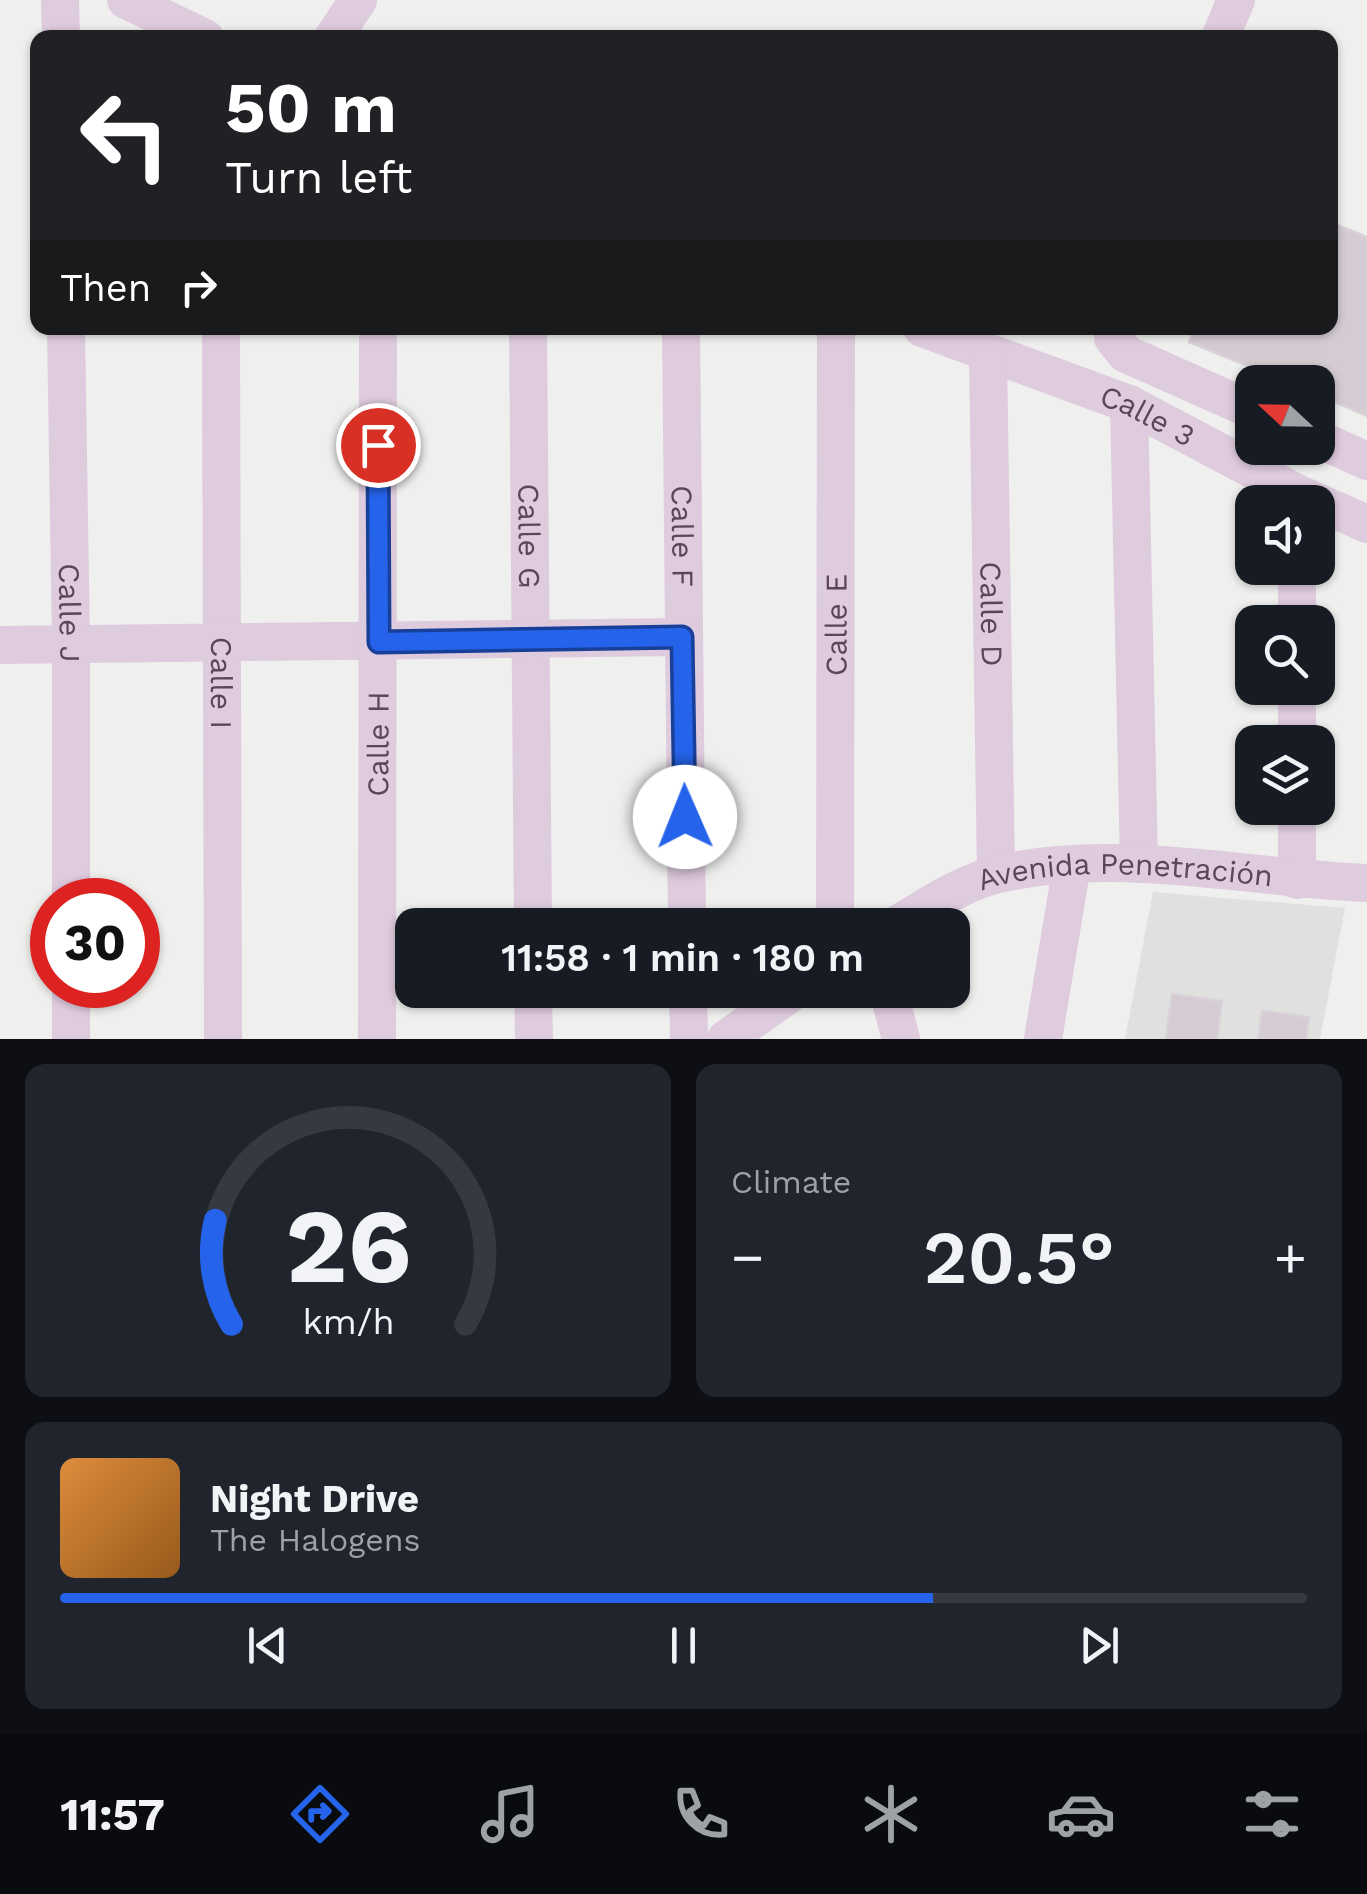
<!DOCTYPE html>
<html lang="en">
<head>
<meta charset="utf-8">
<style>
  :root { --surface:#171b24; --page:#20242c; --text:#f1f3f6; --muted:#9ea1a6; --line:#363941; --accent:#2563eb }
  body { margin:0; font-family:"Work Sans",sans-serif; background:var(--page); color:var(--text); height:100vh; display:flex; flex-direction:column; font-size:38px; white-space:nowrap }
  * { box-sizing:border-box; margin:0 }
  p { font-size:32px; color:var(--muted) }
  .icon { flex:none; width:55px; height:55px; fill:none; stroke:currentColor; stroke-width:2; stroke-linecap:round; stroke-linejoin:round }
  .map { position:relative; height:1039px; overflow:hidden }
  .details { display:flex; flex-direction:column; gap:25px; padding:25px; background:#0d0f14; flex:1 }
  .details>* { flex:none }
  .guide { position:absolute; left:30px; top:30px; width:1308px; height:305px; border-radius:20px; box-shadow:0 2px 8px #0004; background:#202124; color:#fff; overflow:hidden }
  .needle { width:65px; rotate:292deg }
  .tools { position:absolute; left:1235px; top:365px; display:grid; gap:20px }
  .tools a { display:grid; place-items:center; width:100px; height:100px; border-radius:20px; background:var(--surface); box-shadow:0 2px 8px #0004; font-size:50px }
  .speed { position:absolute; left:30px; top:878px; display:flex; gap:20px; font-size:50px; font-weight:700; text-align:center }
  .speed>* { display:grid; place-content:center; width:130px; height:130px; border-radius:50%; background:var(--surface); box-shadow:0 2px 8px #0004; line-height:1 }
  .speed .limit { border:15px solid #d22; background:#fff; color:#111 }
  .pin { position:absolute; display:grid; place-items:center; width:85px; height:85px; color:#fff; margin:-42px; border:5px solid #fff; border-radius:50%; box-shadow:0 2px 10px #0007 }
  .me { position:absolute; width:110px; margin:-55px; rotate:359deg; stroke-linejoin:round; filter:drop-shadow(0 0 8px #0008) }
  .turn { display:flex; align-items:center; gap:35px; height:210px; padding:0 30px; font-size:45px }
  .turn .icon { width:130px; height:130px; stroke-width:2.5 }
  .turn b { display:block; font-size:70px; line-height:85px }
  .then { display:flex; align-items:center; height:95px; padding:0 30px; background:#0003; gap:20px; font-size:38px }
  .big { font-size:75px; font-weight:600; line-height:1.1 }
  .details .card { flex:1; display:flex; flex-direction:column; justify-content:center; gap:15px; min-width:0; padding:0 35px; border-radius:20px; background:var(--page) }
  .details .dial { align-items:center; gap:0 }
  .dial svg { height:260px; overflow:visible; fill:none; stroke:var(--line); stroke-width:7; stroke-linecap:round; text-anchor:middle }
  .dial text { fill:var(--text); stroke:none }
  .song { display:flex; align-items:center; gap:30px }
  .cover { width:120px; height:120px; border-radius:15px; background:linear-gradient(135deg,hsl(30 70% 55%),hsl(30 70% 35%)) }
  .played { height:10px; border-radius:5px; background:linear-gradient(90deg,var(--accent) 70%,var(--line) 70%) }
  .keys { display:flex; justify-content:space-around; direction:ltr }
  .heat { display:flex; justify-content:space-between; align-items:center; font-size:55px; direction:ltr }
  .details .tiles { flex:1; display:grid; gap:25px; grid-template-columns:1fr 1fr }
  .card:last-child { grid-column:span 2 }
  .trip { position:absolute; left:395px; top:908px; width:575px; height:100px; border-radius:20px; background:var(--surface); box-shadow:0 2px 8px #0004; font-weight:600; line-height:100px; text-align:center }
  .tab-bar { display:flex; height:160px; justify-content:space-around; align-items:center; background:#090b0e; color:var(--muted) }
  .tab-bar .icon { width:70px; height:70px }
  .tab-bar .current { color:var(--accent) }
  .tab-bar b { font-size:45px; color:var(--text) }
  .map>svg:first-child { display:block }
</style>
</head>
<body>
<div class="map">
<svg width="1367" height="1039" viewBox="0 0 1367 1039">
  <rect width="100%" height="100%" fill="#eff0ed"/>
  <path fill="#e0e1df" d="M1153 892 1345 908 1320 1039H1125Z"/>
  <path fill="#d5ccd3" stroke="#d9d1d8" stroke-width="2.5" d="M1330 222 1367 237V416L1318 395V382H1287L1189 342 1195 328H1330Z
    M1172 994 1222 1001 1217 1039H1166Z
    M1262 1011 1309 1017 1306 1039H1258Z"/>
  <g fill="none" stroke-linecap="round" stroke-linejoin="round">
    <g stroke="#decbde" stroke-width="38">
      <path d="M60 0 61 38"/>
      <path d="M126 0 205 38"/>
      <path d="M333 38 358 0"/>
      <path d="M1220 38 1236 0"/>
      <path id="s1" d="M66 328 71 645V900"/>
      <path id="s2" d="M221 328 223 1039"/>
      <path id="s3" d="M528 328 533 925"/>
      <path id="s4" d="M681 328 687 925"/>
      <path id="s5" d="M922 328 1129 404 1297 493 1367 524"/>
      <path d="M1113 328V338L1126 354 1252 410"/>
      <path id="s6" d="M988 354 996 874"/>
      <path d="M1129 404 1139 864"/>
      <path d="M1318 439 1367 461"/>
      <path d="M1297 568V622"/>
      <path d="M0 645 682 637"/>
      <path d="M1297 688V742"/>
      <path d="M1297 808V880"/>
      <path id="s7" d="M835 925 836 328"/>
      <path id="s8" d="M896 925C927 907 963 882 999 874 1115 847 1249 878 1367 883"/>
      <path d="M533 990 534 1039"/>
      <path d="M688 990 689 1039"/>
      <path d="M888 990 901 1039"/>
      <path d="M71 1039V985"/>
      <path id="s9" d="M377 1039 378 328"/>
      <path d="M726 1039 795 990"/>
      <path d="M1043 1039 1072 865"/>
    </g>
  </g>
  <g fill="none" stroke-linecap="round" stroke-linejoin="round">
    <defs>
      <path id="route" d="M378 445 379 642 682 637 685 817"/>
    </defs>
    <use href="#route" stroke="#184099" stroke-width="25"/>
    <use href="#route" stroke="#2563eb" stroke-width="18"/>
  </g>
  <g text-anchor="middle" dominant-baseline="central" stroke-width="10" stroke-linejoin="round" paint-order="stroke">
    <g font-size="30" fill="#5b455b" stroke="#fff">
      <text stroke="none"><textPath href="#s5" startOffset="242">Calle 3</textPath></text>
      <text stroke="none"><textPath href="#s3" startOffset="208">Calle G</textPath></text>
      <text stroke="none"><textPath href="#s4" startOffset="208">Calle F</textPath></text>
      <text stroke="none"><textPath href="#s1" startOffset="285">Calle J</textPath></text>
      <text stroke="none"><textPath href="#s6" startOffset="260">Calle D</textPath></text>
      <text stroke="none"><textPath href="#s7" startOffset="300">Calle E</textPath></text>
      <text stroke="none"><textPath href="#s2" startOffset="355">Calle I</textPath></text>
      <text stroke="none"><textPath href="#s9" startOffset="295">Calle H</textPath></text>
      <text stroke="none"><textPath href="#s8" startOffset="242">Avenida Penetración</textPath></text>
    </g>
  </g>
</svg>
<div class="tools">
<a><svg class="needle" viewBox="-14 -14 28 28"><path d="M0-13l5 13h-10z" fill="#e53935"/><path d="M0 13l5-13h-10z" fill="#9ea1a6"/></svg></a>
<a><svg class="icon" aria-label="sound" viewBox="0 0 24 24"><path d="M4 9h4l5-4v14l-5-4H4zM17 9q2 3 0 6"/></svg></a>
<a><svg class="icon" aria-label="search" viewBox="0 0 24 24"><circle cx="10" cy="10" r="6"/><path d="M15 15l6 6"/></svg></a>
<a><svg class="icon" aria-label="layers" viewBox="0 0 24 24"><path d="M12 4l9 5-9 5-9-5zM3 14l9 5 9-5"/></svg></a>
</div>
<div class="speed"><div class="limit">30</div></div>
<div class="pin" style="left:378px;top:445px;background:#d93025"><svg class="icon" aria-label="arrive" viewBox="0 0 24 24"><path d="M6 21V4h12l-3 4 3 4H6"/></svg></div>
<svg class="me" style="left:685px;top:817px" viewBox="-20 -20 40 40"><circle r="19" fill="#fff"/><path d="M0-13L10 11 0 6-10 11z" fill="#2563eb"/></svg>
<div class="trip">11:58 · 1 min · 180 m</div>
<div class="guide">
<div class="turn"><svg class="icon" aria-label="left" viewBox="0 0 24 24"><path d="M17 20v-9H6M10 6l-5 5 5 5"/></svg><div><b>50 m</b>Turn left</div></div>
<div class="then">Then<svg class="icon" aria-label="right" viewBox="0 0 24 24"><path d="M7 20v-9h11M14 6l5 5-5 5"/></svg></div>
</div>
</div>
<section class="details">
<div class="tiles">
<div class="card dial"><svg viewBox="0 0 100 80">
<path d="M14 69A42 42 0 1 1 86 69"/>
<path d="M14 69A42 42 0 0 1 9 37" stroke="#2563eb"/>
<text x="50" y="56" font-size="32" font-weight="700">26</text>
<text x="50" y="72" font-size="11">km/h</text>
</svg></div>
<div class="card"><p>Climate</p>
<div class="heat"><a>−</a><b class="big">20.5°</b><a>+</a></div>
</div>
<div class="card">
<div class="song"><i class="cover"></i><div><b>Night Drive</b><p>The Halogens</p></div></div>
<div class="played"></div>
<div class="keys"><svg class="icon" aria-label="previous" viewBox="0 0 24 24"><path d="M18 5L8 12l10 7zM5 5v14"/></svg><svg class="icon" aria-label="pause" viewBox="0 0 24 24"><path d="M8 5v14M16 5v14"/></svg><svg class="icon" aria-label="next" viewBox="0 0 24 24"><path d="M6 5l10 7-10 7zM19 5v14"/></svg></div>
</div>
</div>
</section>
<nav class="tab-bar">
<b>11:57</b>
<svg class="icon current" aria-label="directions" viewBox="0 0 24 24"><path d="M12 3l9 9-9 9-9-9zM9 14v-3h6M13 9l2 2-2 2"/></svg>
<svg class="icon" aria-label="music" viewBox="0 0 24 24"><path d="M9 18V5l10-2v13"/><circle cx="6" cy="18" r="3"/><circle cx="16" cy="16" r="3"/></svg>
<svg class="icon" aria-label="phone" viewBox="0 0 24 24"><path d="M5 4h4l2 5-3 2q2 4 5 5l2-3 5 2v4C11 20 4 13 5 4z"/></svg>
<svg class="icon" aria-label="climate" viewBox="0 0 24 24"><path d="M12 3v18M4 7l16 10M4 17L20 7"/></svg>
<svg class="icon" aria-label="car" viewBox="0 0 24 24"><path d="M5 17H2v-5l4-1 3-4h7l3 4 3 1v5h-3M9 17h6M6 11h13"/><circle cx="7" cy="17" r="2"/><circle cx="17" cy="17" r="2"/></svg>
<svg class="icon" aria-label="filters" viewBox="0 0 24 24"><path d="M4 7h16M4 17h16"/><circle cx="9" cy="7" r="2"/><circle cx="15" cy="17" r="2"/></svg>
</nav>
</body>
</html>
